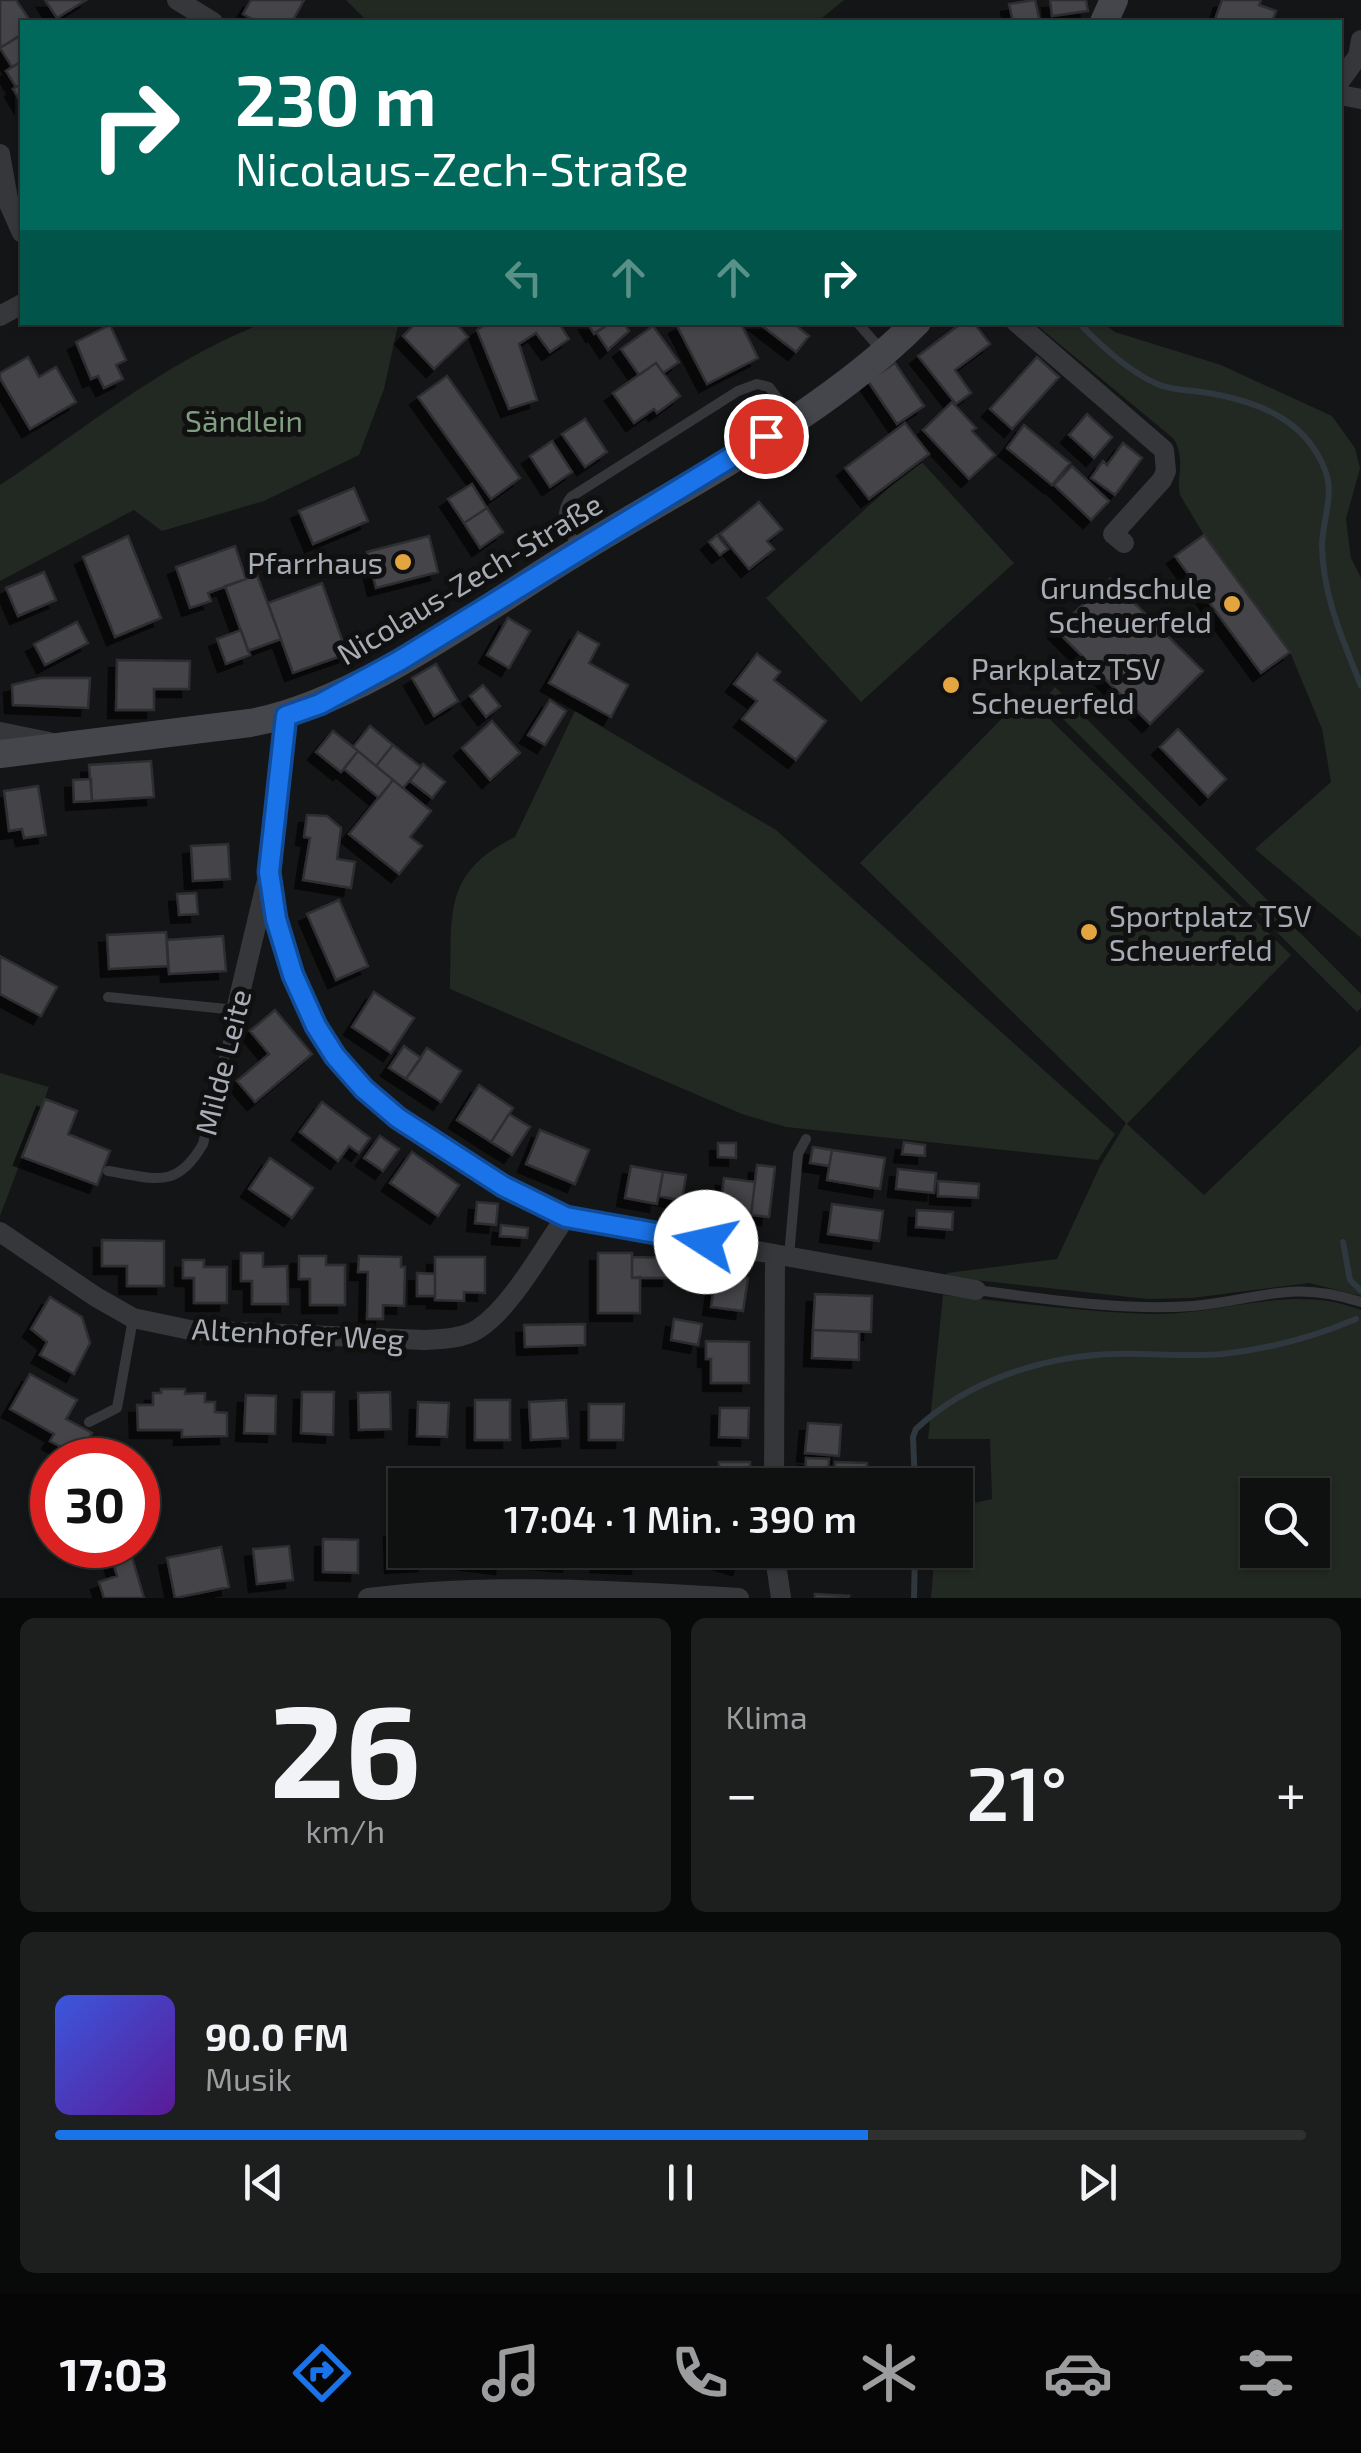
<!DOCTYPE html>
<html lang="de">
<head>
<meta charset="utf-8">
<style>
  :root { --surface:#0f1010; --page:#1d1e1e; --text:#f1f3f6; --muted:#9b9d9f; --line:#2f3030; --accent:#1a73e8 }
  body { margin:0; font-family:"Exo 2",sans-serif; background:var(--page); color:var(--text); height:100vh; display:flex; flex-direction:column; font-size:38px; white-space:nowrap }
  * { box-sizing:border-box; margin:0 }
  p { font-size:32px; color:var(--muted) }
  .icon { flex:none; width:55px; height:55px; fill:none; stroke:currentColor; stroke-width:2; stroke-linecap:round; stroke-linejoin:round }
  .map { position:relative; height:1598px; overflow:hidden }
  .drawer { display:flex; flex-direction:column; gap:20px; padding:20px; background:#080909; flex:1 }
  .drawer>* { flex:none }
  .banner { position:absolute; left:20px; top:20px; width:1322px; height:305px; border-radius:0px; box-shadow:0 2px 8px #0004,0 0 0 2px var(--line); background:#00695c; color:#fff; overflow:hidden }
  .controls { position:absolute; left:1240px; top:1478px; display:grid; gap:20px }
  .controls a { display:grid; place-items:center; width:90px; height:90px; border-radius:0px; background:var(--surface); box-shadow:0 2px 8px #0004,0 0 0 2px var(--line); font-size:50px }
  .speed { position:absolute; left:30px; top:1438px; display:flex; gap:20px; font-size:50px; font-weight:700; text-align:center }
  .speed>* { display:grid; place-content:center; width:130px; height:130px; border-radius:50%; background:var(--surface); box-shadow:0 2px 8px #0004,0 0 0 2px var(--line); line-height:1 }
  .speed .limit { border:15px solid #d22; background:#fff; color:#111 }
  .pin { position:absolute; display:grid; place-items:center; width:85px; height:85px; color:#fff; margin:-42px; border:5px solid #fff; border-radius:50%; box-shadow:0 2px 10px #0007 }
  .me { position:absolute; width:110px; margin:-55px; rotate:280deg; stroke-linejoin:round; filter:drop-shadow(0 0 8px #0008) }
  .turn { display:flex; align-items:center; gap:35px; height:210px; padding:0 50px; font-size:45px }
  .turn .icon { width:130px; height:130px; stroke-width:2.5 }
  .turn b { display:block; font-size:70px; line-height:85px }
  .lanes { display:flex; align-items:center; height:95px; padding:0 50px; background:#0003; justify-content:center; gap:50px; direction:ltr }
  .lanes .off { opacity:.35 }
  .big { font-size:75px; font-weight:600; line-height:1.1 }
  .drawer .widget { flex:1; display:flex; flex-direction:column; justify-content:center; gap:15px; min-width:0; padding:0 35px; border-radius:15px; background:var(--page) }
  .drawer .dial { align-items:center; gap:0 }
  .dial b { font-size:130px; line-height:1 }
  .song { display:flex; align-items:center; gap:30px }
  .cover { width:120px; height:120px; border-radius:15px; background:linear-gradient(135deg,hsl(230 70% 55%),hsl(270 70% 35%)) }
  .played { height:10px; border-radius:5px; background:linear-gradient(90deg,var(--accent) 65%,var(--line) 65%) }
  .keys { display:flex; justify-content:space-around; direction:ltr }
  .heat { display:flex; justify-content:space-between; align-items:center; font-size:55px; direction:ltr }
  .drawer .tiles { flex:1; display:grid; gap:20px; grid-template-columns:1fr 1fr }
  .widget:last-child { grid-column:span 2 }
  .trip { position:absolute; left:388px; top:1468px; width:585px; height:100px; border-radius:0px; background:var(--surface); box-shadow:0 2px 8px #0004,0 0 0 2px var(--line); font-weight:600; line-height:100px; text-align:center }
  .menu { display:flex; height:160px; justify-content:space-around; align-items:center; background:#060606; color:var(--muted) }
  .menu .icon { width:70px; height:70px }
  .menu .active { color:var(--accent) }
  .menu b { font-size:45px; color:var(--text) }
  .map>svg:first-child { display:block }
</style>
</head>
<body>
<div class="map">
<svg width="1361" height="1598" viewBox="0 0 1361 1598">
  <defs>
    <filter id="shadow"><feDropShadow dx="-8" dy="8" stdDeviation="0" flood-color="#0009"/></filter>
  </defs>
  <rect width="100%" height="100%" fill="#141516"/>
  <path fill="#212922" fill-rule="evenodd" d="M346 0H844L817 22H368Z
    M266 322 401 323 398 325 384 389 359 455 264 501 162 531 134 510 0 581V485C86 428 168 359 266 322Z
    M1034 323H1103L1115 332 1221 365 1332 416 1355 448 1360 468 1346 519 1351 558 1361 578V938L1255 849 1331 782 1322 729 1290 652 1204 535 1180 495C1176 474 1186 463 1174 439Z
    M920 460 1014 563 861 702 766 598Z
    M1055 687 1361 994V1008L1357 1012 1044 700Z
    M1025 695 1291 955 1127 1124 1204 1195 1361 1045V1296L1309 1283 1192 1298 1147 1299 947 1277V1273L1057 1259 1100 1166 1126 1123 860 863Z
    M575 711 776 830 1115 1134 1098 1160 786 1127 742 1114 450 989C453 916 440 874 515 837Z
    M0 1073 49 1087 0 1216Z
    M943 1295C1011 1302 1081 1312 1149 1314 1221 1316 1292 1282 1361 1310V1598H931L935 1550H955V1507L992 1499 990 1439H928ZM1258 1495H1312V1550H1258Z"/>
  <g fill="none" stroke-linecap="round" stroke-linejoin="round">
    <path stroke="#2f383e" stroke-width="6" d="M1078 322C1100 345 1128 371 1157 384 1170 390 1187 390 1202 392 1253 400 1305 417 1325 470 1335 495 1322 521 1322 546 1323 597 1343 640 1361 686
      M1343 1242 1350 1280 1361 1291
      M915 1485 913 1437 916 1429C968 1380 1045 1356 1114 1354 1150 1353 1187 1357 1222 1354 1268 1349 1314 1337 1356 1319
      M914 1598 915 1550"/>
  </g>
  <path fill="#444549" stroke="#2f2f32" stroke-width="2.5" filter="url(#shadow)" d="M0 0H16L31 22H22V34L0 48Z
    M45 0H86L57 18Z
    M251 0H304L292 22H258L243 14Z
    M1035 0 1040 22H1013L1009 4Z
    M1050 0H1086L1088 11 1052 16Z
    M1222 0H1261L1259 5 1276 11 1272 22H1214Z
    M20 36 22 61 12 67 0 48Z
    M22 61V83L16 87 6 71Z
    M22 83V104L13 89Z
    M417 322H455L468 337 434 369 403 336Z
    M489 322H558L569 339 550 352 536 333 519 344 537 400 509 409 477 330Z
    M587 322H612L594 334Z
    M612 322H623L629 331 608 350 596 332Z
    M684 322H740L758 358 707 384 677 326Z
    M757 322H792L809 336 796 352Z
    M963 322H973L990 344 955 370 971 393 956 404 918 356Z
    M110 325 126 360 116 365 123 379 104 388 98 376 91 379 76 342Z
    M653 326 679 362 663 373 656 363 639 375 621 349Z
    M28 357 39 377 56 367 76 402 30 429 0 378V373Z
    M1037 357 1059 377 1012 429 990 409Z
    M656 363 680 396 657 413 654 409 634 423 613 393Z
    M895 363 924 406 897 424 868 381Z
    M447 376 520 478 491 499 418 397Z
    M952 402 976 428 972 431 995 455 969 479 923 430Z
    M1087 414 1112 437 1094 458 1069 435Z
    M585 419 607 452 585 467 562 434Z
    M905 423 929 454 869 499 845 468Z
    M1024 425 1070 463 1052 485 1007 448Z
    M552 441 572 472 550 487 530 456Z
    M1123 443 1142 458 1115 495 1091 478 1103 461 1107 465Z
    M1072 466 1109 501 1091 520 1054 485Z
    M472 484 487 508 464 523 448 499Z
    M354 488 368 521 313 544 299 511Z
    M759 502 782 529 767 541 774 549 749 569 720 534Z
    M487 508 503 532 480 548 464 523Z
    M717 535 728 549 720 555 709 542Z
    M1204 535 1290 652 1261 673 1175 556Z
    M128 536 161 618 115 637 83 557Z
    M429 536 438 572 376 588 367 552Z
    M235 546 246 579 208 593 211 601 190 608 176 567Z
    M44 572 56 600 18 616 6 588Z
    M257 575 281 639 248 651 225 586Z
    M1110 579 1203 671 1150 724 1056 630Z
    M322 583 347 654 293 673 268 603Z
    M508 618 530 631 509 668 487 655Z
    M77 622 88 643 45 665 34 644Z
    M241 630 250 655 226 664 217 639Z
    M578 632 599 644 589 663 628 685 611 717 549 683Z
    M757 654 780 672 774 680 826 721 796 760 742 719 757 701 734 684Z
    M117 660 190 661 189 689H154V710H116Z
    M436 664 458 701 434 716 412 678Z
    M41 678H90L88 708 13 705 12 685Z
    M483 685 500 706 486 717 470 696Z
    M550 700 566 711 545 745 528 735Z
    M492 721 520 753 490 780 462 748Z
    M370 726 393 745 376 766 353 747Z
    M1178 729 1226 779 1208 797 1160 747Z
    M333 731 358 751 341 772 316 752Z
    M393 745 421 767 403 788 376 766Z
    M358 751 393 780 379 798 344 769Z
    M151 761 154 797 92 801 89 765Z
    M423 764 445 782 432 798 410 781Z
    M91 779 92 801 74 802 73 780Z
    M393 780 431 811 410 837 422 846 399 874 349 834Z
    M38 786 46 835 24 838 22 829 9 831 4 791Z
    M307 815 327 816 341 828 337 859 355 862 351 888 303 880 310 838 304 837Z
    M228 844 230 879 193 881 191 846Z
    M196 893 198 914 179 915 177 894Z
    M339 900 368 966 336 980 307 914Z
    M166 932 168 966 109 969 107 935Z
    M223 936 226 971 169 974 167 940Z
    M0 956 57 987 41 1016 0 994Z
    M374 992 414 1018 391 1053 352 1027Z
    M275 1010 312 1054 255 1102 237 1081 269 1054 250 1031Z
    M404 1046 421 1058 406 1079 389 1068Z
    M427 1048 461 1071 441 1102 406 1079Z
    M479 1085 513 1108 491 1142 457 1120Z
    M45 1099 77 1111 68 1134 110 1151 97 1185 22 1157Z
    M322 1102 370 1138 359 1153 349 1146 338 1161 300 1132Z
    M509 1114 530 1127 512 1155 491 1142Z
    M540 1130 589 1150 575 1184 526 1164Z
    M380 1136 399 1149 383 1171 364 1158Z
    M904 1142 925 1145V1156L902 1154Z
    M718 1143H736V1158L718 1157Z
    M813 1147 832 1150 829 1166 810 1163Z
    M832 1150 885 1158 880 1189 827 1180Z
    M412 1152 459 1185 438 1216 390 1183Z
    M270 1158 313 1188 292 1218 249 1189Z
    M757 1165 775 1167 769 1217 751 1215Z
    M631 1166 663 1172 657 1204 625 1198Z
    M898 1169 936 1173 934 1193 896 1189Z
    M663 1172 686 1175 682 1201 659 1196Z
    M724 1178 755 1182 751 1215 720 1211Z
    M938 1181 979 1184 978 1198 938 1196Z
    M477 1202 498 1204 496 1225 475 1223Z
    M832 1204 883 1211 879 1241 828 1234Z
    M917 1210 953 1212 952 1230 916 1227Z
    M501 1225 528 1228 527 1238 500 1236Z
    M102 1240 164 1241V1286H127V1266H102Z
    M241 1253H263V1267L287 1266 288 1304H252V1281H241Z
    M598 1253H632V1278L640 1277V1313H598Z
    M299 1256H326V1265H345V1305H310V1279H299Z
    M359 1256 401 1257V1267H405L404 1306 383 1305V1319H367L368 1272H358Z
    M435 1257H485V1293L464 1292V1301L435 1300Z
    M632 1257 670 1258V1278H632Z
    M183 1260H204V1267H227V1303H194V1278H183Z
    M417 1273 435 1274V1296H417Z
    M716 1274 748 1278 743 1311 711 1307Z
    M815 1294 872 1296 871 1332 813 1330Z
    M50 1297 82 1317 90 1343 74 1374 40 1355 47 1342 31 1329Z
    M674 1319 702 1324 698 1345 671 1340Z
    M585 1324V1345L525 1347 524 1325Z
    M813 1330 859 1332V1360L812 1358Z
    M706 1341 749 1342V1383H711V1359H706Z
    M30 1374 77 1400 66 1419 92 1433 78 1456 50 1441 54 1434 10 1409Z
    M161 1389H185V1394L205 1393V1402H215V1412L227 1413V1436L182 1437V1430H138L137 1405H153V1393H161Z
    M302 1392H334L333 1435 301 1433Z
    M390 1392 391 1429 359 1430 358 1393Z
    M246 1395 276 1396 275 1434 244 1433Z
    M475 1400H510V1440H475Z
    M566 1400 568 1438 531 1440 529 1402Z
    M418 1402 449 1403 447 1437 417 1436Z
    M589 1404H624L623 1440H589Z
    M720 1408H749L748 1438 719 1437Z
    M808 1423 841 1425 839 1456 805 1453Z
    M806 1458 829 1459 828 1474 805 1473Z
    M719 1462H750L751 1485H719Z
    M835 1462 867 1463V1484L834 1482Z
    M392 1529H405V1550H425V1563L393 1565Z
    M323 1539 358 1540V1573L323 1572Z
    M289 1546 293 1580 257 1584 253 1549Z
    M129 1547 144 1598H104L99 1582 117 1576 110 1553Z
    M221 1547 229 1587 175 1598 167 1558Z
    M464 1550H505L503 1566 462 1561Z
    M529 1550H572L570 1564 528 1560Z
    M600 1550H640L639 1566 599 1564Z
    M711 1550H745L740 1567 709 1558Z
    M831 1550H858V1553L832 1555Z
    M815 1594 849 1596 848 1598H815Z"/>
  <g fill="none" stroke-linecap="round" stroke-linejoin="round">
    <path stroke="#36373b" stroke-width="10" d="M857 322 883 352
      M580 549C567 530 556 518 571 497L738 391 757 384 769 387 792 417
      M108 997 236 1010 203 1144C176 1191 154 1178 108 1171
      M789 1256 798 1154 806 1139
      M976 1290C1047 1299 1121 1311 1193 1306 1260 1300 1290 1279 1361 1302
      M89 1422 117 1408 133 1319"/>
    <path stroke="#36373b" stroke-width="20" d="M177 0 213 22
      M1340 81 1358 56 1361 40
      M1340 95 1361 99
      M0 154 9 204 22 233
      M0 316 22 304
      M1016 322 1164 450 1166 471 1162 480 1113 534 1124 543
      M285 716 269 872 276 919 293 975 315 1026 335 1056 363 1089 398 1119 472 1168 566 1217 976 1290
      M0 732 49 742
      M236 1010 266 884
      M0 1232 96 1297 133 1318 190 1330 424 1340C442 1339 462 1339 478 1329 512 1307 542 1250 566 1217
      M774 1485 775 1254
      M774 1550 781 1598
      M368 1598C490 1583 616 1590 739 1598"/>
    <path stroke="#44464b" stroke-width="28" d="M1104 22 1114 0
      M0 754 250 723C359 703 482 609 578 551 691 481 822 417 917 322"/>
  </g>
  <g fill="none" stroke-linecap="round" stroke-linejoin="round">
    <defs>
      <path id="route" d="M706 1242 566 1217 503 1186 398 1118 364 1089 335 1056 316 1026 293 975 276 919 269 872 286 716 320 704 399 661 766 436"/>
    </defs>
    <use href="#route" stroke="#114b97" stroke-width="25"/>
    <use href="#route" stroke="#1a73e8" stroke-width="18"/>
  </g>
  <g fill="#e2a540" stroke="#101011" stroke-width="4">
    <circle cx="403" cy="562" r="10"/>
    <circle cx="1232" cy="604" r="10"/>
    <circle cx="951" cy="685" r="10"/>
    <circle cx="1089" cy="932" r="10"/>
  </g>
  <g text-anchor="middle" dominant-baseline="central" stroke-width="10" stroke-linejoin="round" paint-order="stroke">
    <g font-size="30" fill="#809f80" stroke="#101011">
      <text x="244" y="420">Sändlein</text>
    </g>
    <g font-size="30" fill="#a7acb5" stroke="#101011" text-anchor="end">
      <text x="383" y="562">Pfarrhaus</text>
      <text x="1212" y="587">Grundschule<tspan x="1212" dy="34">Scheuerfeld</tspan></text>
      <text x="971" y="668" text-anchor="start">Parkplatz TSV<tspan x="971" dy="34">Scheuerfeld</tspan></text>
      <text x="1109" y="915" text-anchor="start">Sportplatz TSV<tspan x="1109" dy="34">Scheuerfeld</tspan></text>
    </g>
    <g font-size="30" fill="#a7acb5" stroke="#101011">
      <text transform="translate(469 578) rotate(-31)">Nicolaus-Zech-Straße</text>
      <text transform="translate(222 1062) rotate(-76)">Milde Leite</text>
      <text transform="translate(298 1333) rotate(3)">Altenhofer Weg</text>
    </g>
  </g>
</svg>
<div class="controls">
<a><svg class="icon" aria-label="search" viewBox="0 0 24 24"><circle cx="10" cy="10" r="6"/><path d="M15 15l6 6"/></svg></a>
</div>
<div class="speed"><div class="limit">30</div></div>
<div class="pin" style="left:766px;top:436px;background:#d93025"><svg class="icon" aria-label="arrive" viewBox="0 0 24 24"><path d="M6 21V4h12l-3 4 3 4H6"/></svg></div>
<svg class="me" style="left:706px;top:1242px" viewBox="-20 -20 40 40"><circle r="19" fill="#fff"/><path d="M0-13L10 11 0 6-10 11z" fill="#1a73e8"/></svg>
<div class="trip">17:04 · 1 Min. · 390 m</div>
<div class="banner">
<div class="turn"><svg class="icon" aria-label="right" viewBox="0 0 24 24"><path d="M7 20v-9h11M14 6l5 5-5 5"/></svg><div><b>230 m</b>Nicolaus-Zech-Straße</div></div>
<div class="lanes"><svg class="icon off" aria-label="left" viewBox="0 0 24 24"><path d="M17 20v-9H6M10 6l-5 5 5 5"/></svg><svg class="icon off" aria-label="ahead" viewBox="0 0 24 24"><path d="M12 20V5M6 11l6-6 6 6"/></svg><svg class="icon off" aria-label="ahead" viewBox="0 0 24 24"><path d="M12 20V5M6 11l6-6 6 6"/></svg><svg class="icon" aria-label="right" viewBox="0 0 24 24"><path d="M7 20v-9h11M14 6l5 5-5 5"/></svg></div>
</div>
</div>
<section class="drawer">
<div class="tiles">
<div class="widget dial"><b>26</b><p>km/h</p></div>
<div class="widget"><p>Klima</p>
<div class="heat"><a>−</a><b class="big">21°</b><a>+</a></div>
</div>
<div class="widget">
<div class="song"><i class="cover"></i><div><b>90.0 FM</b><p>Musik</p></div></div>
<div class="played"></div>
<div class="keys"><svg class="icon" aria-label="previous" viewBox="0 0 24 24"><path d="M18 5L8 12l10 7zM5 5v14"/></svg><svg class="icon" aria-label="pause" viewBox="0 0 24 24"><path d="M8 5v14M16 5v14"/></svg><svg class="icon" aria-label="next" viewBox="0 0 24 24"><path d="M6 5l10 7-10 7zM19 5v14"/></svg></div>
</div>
</div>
</section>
<nav class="menu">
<b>17:03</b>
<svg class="icon active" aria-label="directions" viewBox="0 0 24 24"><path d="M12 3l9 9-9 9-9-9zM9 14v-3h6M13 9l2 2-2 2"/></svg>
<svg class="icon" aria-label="music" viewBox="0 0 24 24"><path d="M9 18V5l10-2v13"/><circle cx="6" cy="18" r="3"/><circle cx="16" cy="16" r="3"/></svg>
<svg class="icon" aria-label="phone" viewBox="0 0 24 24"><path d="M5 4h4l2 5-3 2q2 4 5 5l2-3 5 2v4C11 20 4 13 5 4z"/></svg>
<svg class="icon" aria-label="climate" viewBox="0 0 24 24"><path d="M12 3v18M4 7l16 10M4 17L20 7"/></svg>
<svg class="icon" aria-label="car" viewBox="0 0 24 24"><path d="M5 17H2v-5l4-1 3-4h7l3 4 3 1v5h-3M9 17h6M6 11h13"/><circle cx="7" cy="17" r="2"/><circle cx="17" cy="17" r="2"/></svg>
<svg class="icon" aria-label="filters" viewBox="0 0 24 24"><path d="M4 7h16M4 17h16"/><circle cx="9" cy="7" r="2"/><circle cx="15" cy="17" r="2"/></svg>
</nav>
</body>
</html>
